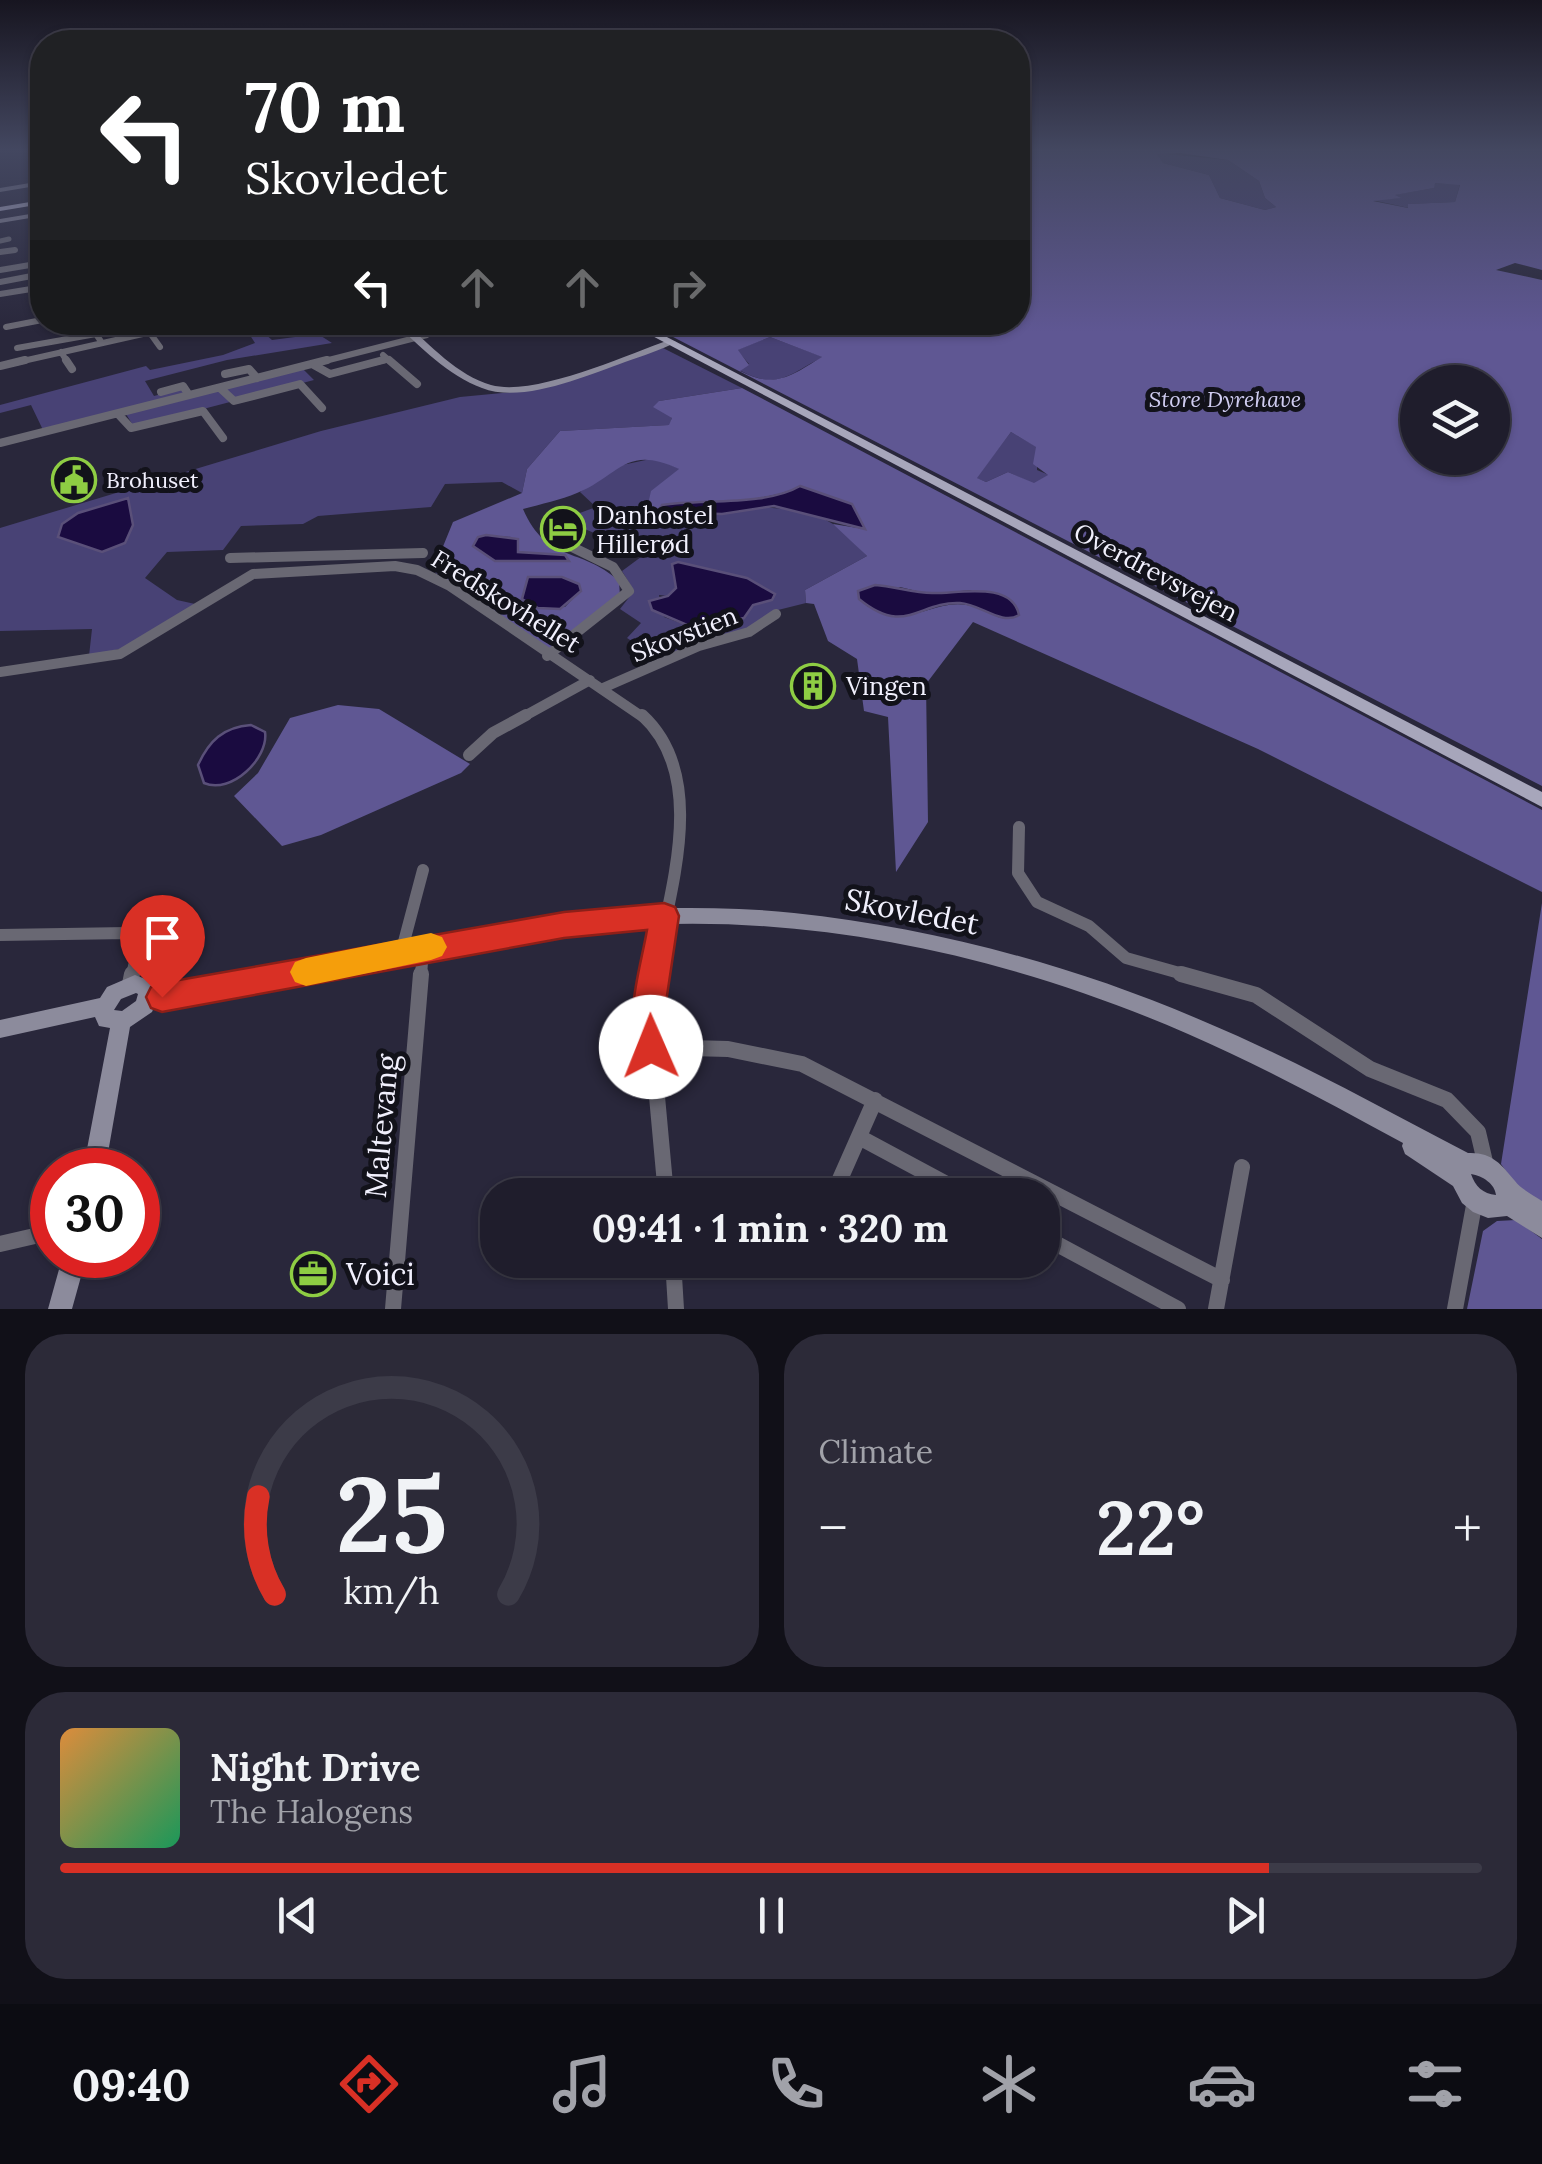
<!DOCTYPE html>
<html lang="en">
<head>
<meta charset="utf-8">
<style>
  :root { --surface:#1f1d2c; --page:#2c2a38; --text:#f1f3f6; --muted:#a1a2a9; --line:#3c3b48; --accent:#d93025 }
  body { margin:0; font-family:Lora,serif; background:var(--page); color:var(--text); height:100vh; display:flex; flex-direction:column; font-size:38px; white-space:nowrap }
  * { box-sizing:border-box; margin:0 }
  p { font-size:32px; color:var(--muted) }
  .icon { flex:none; width:55px; height:55px; fill:none; stroke:currentColor; stroke-width:2; stroke-linecap:round; stroke-linejoin:round }
  .map { position:relative; height:1309px; overflow:hidden }
  .drawer { display:flex; flex-direction:column; gap:25px; padding:25px; background:#111018; flex:1 }
  .drawer>* { flex:none }
  .top-card { position:absolute; left:30px; top:30px; width:1000px; height:305px; border-radius:40px; box-shadow:0 2px 8px #0004,0 0 0 2px var(--line); background:#202124; color:#fff; overflow:hidden }
  .fabs { position:absolute; left:1400px; top:365px; display:grid; gap:20px }
  .fabs a { display:grid; place-items:center; width:110px; height:110px; border-radius:50%; background:var(--surface); box-shadow:0 2px 8px #0004,0 0 0 2px var(--line); font-size:50px }
  .speed { position:absolute; left:30px; top:1148px; display:flex; gap:20px; font-size:50px; font-weight:700; text-align:center }
  .speed>* { display:grid; place-content:center; width:130px; height:130px; border-radius:50%; background:var(--surface); box-shadow:0 2px 8px #0004,0 0 0 2px var(--line); line-height:1 }
  .speed .limit { border:15px solid #d22; background:#fff; color:#111 }
  .pin { position:absolute; display:grid; place-items:center; width:85px; height:85px; color:#fff; margin:-102px -42px; border-radius:50% 50% 50% 0; rotate:-45deg; box-shadow:0 0 10px #0007 }
  .pin .icon { rotate:45deg }
  .me { position:absolute; width:110px; margin:-55px; rotate:359deg; stroke-linejoin:round; filter:drop-shadow(0 0 8px #0008) }
  .turn { display:flex; align-items:center; gap:35px; height:210px; padding:0 50px; font-size:45px }
  .turn .icon { width:130px; height:130px; stroke-width:2.5 }
  .turn b { display:block; font-size:70px; line-height:85px }
  .lanes { display:flex; align-items:center; height:95px; padding:0 50px; background:#0003; justify-content:center; gap:50px; direction:ltr }
  .lanes .off { opacity:.35 }
  .big { font-size:75px; font-weight:700; line-height:1.1 }
  .drawer .tile { flex:1; display:flex; flex-direction:column; justify-content:center; gap:15px; min-width:0; padding:0 35px; border-radius:40px; background:var(--page) }
  .drawer .dial { align-items:center; gap:0 }
  .dial svg { height:260px; overflow:visible; fill:none; stroke:var(--line); stroke-width:7; stroke-linecap:round; text-anchor:middle }
  .dial text { fill:var(--text); stroke:none }
  .song { display:flex; align-items:center; gap:30px }
  .cover { width:120px; height:120px; border-radius:15px; background:linear-gradient(135deg,hsl(30 70% 55%),hsl(150 70% 35%)) }
  .played { height:10px; border-radius:5px; background:linear-gradient(90deg,var(--accent) 85%,var(--line) 85%) }
  .keys { display:flex; justify-content:space-around; direction:ltr }
  .heat { display:flex; justify-content:space-between; align-items:center; font-size:55px; direction:ltr }
  .drawer .tiles { flex:1; display:grid; gap:25px; grid-template-columns:1fr 1fr }
  .tile:last-child { grid-column:span 2 }
  .trip { position:absolute; left:480px; top:1178px; width:580px; height:100px; border-radius:40px; background:var(--surface); box-shadow:0 2px 8px #0004,0 0 0 2px var(--line); font-weight:700; line-height:100px; text-align:center }
  .tabs { display:flex; height:160px; justify-content:space-around; align-items:center; background:#0c0c12; color:var(--muted) }
  .tabs .icon { width:70px; height:70px }
  .tabs .active { color:var(--accent) }
  .tabs b { font-size:45px; color:var(--text) }
  .map>svg:first-child { display:block }
</style>
</head>
<body>
<div class="map">
<svg width="1542" height="1309" viewBox="0 0 1542 1309">
  <rect width="100%" height="100%" fill="#29273b"/>
  <path fill="#484275" fill-rule="evenodd" d="M1156 153 1228 160 1259 181 1265 198 1276 207 1265 210 1220 198 1209 175 1163 163Z
    M1434 183 1460 184 1455 202 1409 204V208L1372 200 1398 198 1393 195 1434 188Z
    M256 326 272 340 318 334 332 343 227 360 145 381 154 396 181 389 185 394 43 430 31 405 0 413V405L146 366 150 370 223 355 255 343 246 329Z
    M770 337 823 357C789 374 778 391 739 370L749 364 737 350Z
    M663 348 742 388 659 401 672 418 670 425 560 431 527 469 522 493 502 482 445 484 431 507 318 516 303 524 241 526 223 550 167 552 145 578 177 600 195 604 128 647 89 656 92 629 0 631V528L321 431 460 397 523 391Z
    M303 369 314 380 134 427 126 414Z
    M1011 432 1037 447V470L1049 475 1034 484 1008 472 986 482 976 478Z
    M655 458 680 469 671 514C723 514 785 495 833 524 845 531 857 546 867 556L805 590 806 603 778 610 748 628 658 658 627 638 641 623 620 609 634 591 622 571 641 557C620 534 591 540 569 517L596 507 580 492 613 467ZM678 562 747 578 771 600 753 605 744 618 694 628 664 617 659 595 668 596 676 588 673 571Z"/>
  <path fill="#5f5793" fill-rule="evenodd" d="M1018 149H1542V270L1515 263 1496 270 1542 280V786L646 323 1018 322ZM1180 153 1228 160 1259 181 1265 198 1276 207 1265 210 1220 198 1209 175 1163 163 1157 154ZM1435 183 1460 185 1455 202 1408 204V208L1373 201 1401 198 1395 195 1434 188ZM770 337 822 357C791 376 775 389 740 371L749 365 738 350ZM1418 382H1492V458H1418ZM1011 432 1036 447 1033 464 1048 475 1034 483 1008 472 986 482 977 478Z
    M742 388 1542 810V892L1258 749 973 622 926 684 928 822 896 872 888 717 864 711 857 659 828 641 814 604 806 603 805 590 867 556 833 524 864 529 852 504 800 486C772 502 698 503 662 505L658 512 647 509 651 491 679 469C626 444 620 475 577 493 561 500 541 504 523 509 547 564 580 546 619 581L620 596 556 655 433 571 453 522 522 493 527 469 560 431 669 425 672 418 653 407 659 401ZM486 535 511 537 518 545 517 552 565 555 487 556 473 546ZM568 579 579 584 580 591 565 607 538 608 522 599ZM900 587 929 594 971 590 1000 618C937 580 925 636 867 606Z
    M338 705 379 709 470 764 461 773 321 835 282 846 234 796 258 773 290 718Z
    M1542 903V1209L1520 1191 1501 1164Z
    M1516 1220 1542 1239V1309H1467L1483 1231 1497 1221Z"/>
  <path fill="#1a0b40" stroke="#5a5079" stroke-width="2.5" d="M800 486 852 504 865 529 774 506 722 514 658 512 662 505C703 499 766 506 800 486Z
    M128 498 133 525 125 543 102 552 58 537 62 524 78 513Z
    M486 535 518 539V552L565 555 569 561H495L473 546 478 537Z
    M678 562 747 578 775 594 772 600 753 605 744 618 694 628 652 610 649 601 668 596 676 588 672 564Z
    M528 577H562L579 584 581 591 560 609 538 608 522 599Z
    M875 585C894 586 913 593 932 593 957 594 1012 580 1019 615 1002 626 980 604 960 603 919 601 905 637 859 599L858 591Z
    M251 725 265 732C269 758 231 795 204 783L198 765C209 741 223 727 251 725Z"/>
  <g fill="none" stroke-linecap="round" stroke-linejoin="round">
    <path stroke="#696873" stroke-width="5" d="M0 241 9 239"/>
    <path stroke="#696873" stroke-width="6" d="M0 252 15 250
      M0 270 42 263
      M0 282 42 274
      M0 294 31 289 42 311
      M245 322 249 327
      M130 325 140 322
      M6 327 42 320
      M150 333 160 347
      M17 348 96 334 102 343
      M61 352 68 363
      M383 355 392 363
      M14 363 196 322
      M317 363 427 335
      M373 363 388 359"/>
    <path stroke="#696873" stroke-width="8" d="M66 360 72 369
      M389 360 417 384
      M312 364 330 374 383 360
      M0 366 25 360
      M225 374 249 369 257 378
      M220 388 234 401 300 384 322 408
      M161 392 183 386 189 395
      M118 414 131 428 203 411 223 438
      M0 443 327 360"/>
    <path stroke="#696873" stroke-width="10" d="M230 558 423 553
      M547 656 629 591 613 567 568 545
      M0 672 120 654 253 574 395 566 417 570 450 586 644 718
      M603 688 699 646 749 632 776 614
      M521 718 590 680"/>
    <path stroke="#696873" stroke-width="12" d="M642 715C711 778 668 895 654 976
      M469 755 493 733 526 715
      M1019 827 1018 873 1037 902 1089 926 1126 958 1190 976
      M0 935 128 933 138 946 132 976
      M401 953 423 870
      M421 976 423 948"/>
    <path stroke="#696873" stroke-width="16" d="M655 974 649 1009 666 1195
      M1181 974 1256 995 1370 1069 1447 1100 1478 1132 1486 1166
      M130 984 132 974
      M651 1047 728 1049 802 1064 1222 1280
      M859 1137 967 1195
      M833 1195 875 1100
      M1042 1236 1178 1309
      M0 1244 52 1232
      M673 1260 676 1309
      M393 1309 421 974
      M1216 1309 1242 1167
      M1455 1309 1475 1200"/>
    <path fill="#8c8b9c" fill-rule="evenodd" d="M42 181V185L0 192V188Z
      M42 212V216L0 223V219Z
      M394 322H404C429 344 458 376 491 385 535 397 626 355 669 340L676 342C661 350 642 356 625 362 586 376 522 404 482 388 449 376 419 346 394 322Z
      M665 908C708 908 751 908 794 913 934 928 1073 965 1203 1021 1294 1059 1380 1107 1468 1153 1492 1152 1501 1164 1515 1181 1521 1189 1533 1195 1542 1201V1238L1507 1216 1488 1218 1473 1212 1462 1203 1453 1186 1405 1154 1402 1146 1403 1143C1333 1105 1262 1066 1188 1034 1005 954 800 909 600 928 450 942 303 984 154 1007L152 1012 130 1027 105 1170H83L110 1028 99 1026 95 1017 0 1038V1020L100 998 107 987 135 975 156 983 159 989 535 920 600 912ZM136 993 138 994 136 1001 122 1011 114 1010 121 999ZM1471 1174C1483 1176 1495 1184 1496 1195 1483 1194 1475 1186 1471 1174Z
      M63 1255H87L72 1309H48Z"/>
    <path fill="#a7a6bb" fill-rule="evenodd" d="M626 322H638L1542 792V807Z"/>
    <path fill="#c0bfd8" fill-rule="evenodd" d="M42 200V204L0 211V207Z"/>
  </g>
  <linearGradient id="sky" x2="0" y2="1"><stop stop-color="#171520"/><stop offset="0.45" stop-color="#434760"/><stop offset="1" stop-color="#434760" stop-opacity="0"/></linearGradient>
  <rect width="1542" height="332" fill="url(#sky)"/>
  <path fill="#d93025" stroke="#8d1f18" stroke-width="2.5" d="M664 903 675 907 679 916 665 1009 668 1047 663 1058 651 1063 639 1058C623 1020 640 970 647 930L564 938 162 1012 151 1008 146 997 151 987 162 983 564 912Z"/>
  <path fill="#f59e0b" d="M431 933 442 937 447 947 442 956 431 960 306 986 295 982 290 972 295 962 306 958Z"/>
  <defs>
    <symbol id="civic-ring" viewBox="-11 -11 22 22"><circle r="9.5" fill="#12121a" stroke="#8ecd43" stroke-width="1.5"/><path d="M-.6-6.5H3V-4.5H.6V-3L4-1V1h2V6H-6V1h2V-1L-.6-3ZM-1.2 2.5V6h2.4V2.5Z" fill="#8ecd43"/></symbol>
    <symbol id="hotel-ring" viewBox="-11 -11 22 22"><circle r="9.5" fill="#12121a" stroke="#8ecd43" stroke-width="1.5"/><path d="M-6-4.5h1.5V1H6V5H4.5V3h-9V5H-6ZM-4 0a1.8 1.8 0 1 1 3.6 0ZM.5 0V-2.5h3Q6-2.5 6 0Z" fill="#8ecd43"/></symbol>
    <symbol id="building-ring" viewBox="-11 -11 22 22"><circle r="9.5" fill="#12121a" stroke="#8ecd43" stroke-width="1.5"/><path d="M-4-6H4V6H1V3H-1V6H-4ZM-2.5-4.3h1.7v1.8h-1.7ZM.8-4.3h1.7v1.8H.8ZM-2.5-1h1.7V.8h-1.7ZM.8-1h1.7V.8H.8Z" fill="#8ecd43"/></symbol>
    <symbol id="office-ring" viewBox="-11 -11 22 22"><circle r="9.5" fill="#12121a" stroke="#8ecd43" stroke-width="1.5"/><path d="M-6-3h4V-5.5h4V-3h4V5H-6ZM-1-4.5V-3h2v-1.5ZM-6 0V1H6V0Z" fill="#8ecd43"/></symbol>
  </defs>
  <g fill-rule="evenodd">
    <use href="#civic-ring" x="49" y="455" width="50" height="50"/>
    <use href="#hotel-ring" x="538" y="504" width="50" height="50"/>
    <use href="#building-ring" x="788" y="661" width="50" height="50"/>
    <use href="#office-ring" x="288" y="1249" width="50" height="50"/>
  </g>
  <g text-anchor="middle" dominant-baseline="central" stroke-width="10" stroke-linejoin="round" paint-order="stroke">
    <g font-size="22" font-style="italic" fill="#d0cdf1" stroke="#12121a">
      <text x="1225" y="399">Store Dyrehave</text>
    </g>
    <g font-size="22" fill="#f1f0fd" stroke="#12121a" text-anchor="start">
      <text x="106" y="480">Brohuset</text>
    </g>
    <g font-size="25" fill="#f1f0fd" stroke="#12121a" text-anchor="start">
      <text x="596" y="515">Danhostel<tspan x="596" dy="29">Hillerød</tspan></text>
      <text x="846" y="686">Vingen</text>
    </g>
    <g font-size="25" fill="#f1f0fd" stroke="#12121a">
      <text transform="translate(1156 572) rotate(28)">Overdrevsvejen</text>
      <text transform="translate(506 601) rotate(32)">Fredskovhellet</text>
      <text transform="translate(684 634) rotate(-21)">Skovstien</text>
    </g>
    <g font-size="30" fill="#f1f0fd" stroke="#12121a">
      <text transform="translate(912 911) rotate(11)">Skovledet</text>
      <text transform="translate(381 1126) rotate(-85)">Maltevang</text>
    </g>
    <g font-size="30" fill="#f1f0fd" stroke="#12121a" text-anchor="start">
      <text x="346" y="1274">Voici</text>
    </g>
  </g>
</svg>
<div class="fabs">
<a><svg class="icon" aria-label="layers" viewBox="0 0 24 24"><path d="M12 4l9 5-9 5-9-5zM3 14l9 5 9-5"/></svg></a>
</div>
<div class="speed"><div class="limit">30</div></div>
<div class="pin" style="left:162px;top:997px;background:#d93025"><svg class="icon" aria-label="arrive" viewBox="0 0 24 24"><path d="M6 21V4h12l-3 4 3 4H6"/></svg></div>
<svg class="me" style="left:651px;top:1047px" viewBox="-20 -20 40 40"><circle r="19" fill="#fff"/><path d="M0-13L10 11 0 6-10 11z" fill="#d93025"/></svg>
<div class="trip">09:41 · 1 min · 320 m</div>
<div class="top-card">
<div class="turn"><svg class="icon" aria-label="left" viewBox="0 0 24 24"><path d="M17 20v-9H6M10 6l-5 5 5 5"/></svg><div><b>70 m</b>Skovledet</div></div>
<div class="lanes"><svg class="icon" aria-label="left" viewBox="0 0 24 24"><path d="M17 20v-9H6M10 6l-5 5 5 5"/></svg><svg class="icon off" aria-label="ahead" viewBox="0 0 24 24"><path d="M12 20V5M6 11l6-6 6 6"/></svg><svg class="icon off" aria-label="ahead" viewBox="0 0 24 24"><path d="M12 20V5M6 11l6-6 6 6"/></svg><svg class="icon off" aria-label="right" viewBox="0 0 24 24"><path d="M7 20v-9h11M14 6l5 5-5 5"/></svg></div>
</div>
</div>
<section class="drawer">
<div class="tiles">
<div class="tile dial"><svg viewBox="0 0 100 80">
<path d="M14 69A42 42 0 1 1 86 69"/>
<path d="M14 69A42 42 0 0 1 9 39" stroke="#d93025"/>
<text x="50" y="56" font-size="32" font-weight="700">25</text>
<text x="50" y="72" font-size="11">km/h</text>
</svg></div>
<div class="tile"><p>Climate</p>
<div class="heat"><a>−</a><b class="big">22°</b><a>+</a></div>
</div>
<div class="tile">
<div class="song"><i class="cover"></i><div><b>Night Drive</b><p>The Halogens</p></div></div>
<div class="played"></div>
<div class="keys"><svg class="icon" aria-label="previous" viewBox="0 0 24 24"><path d="M18 5L8 12l10 7zM5 5v14"/></svg><svg class="icon" aria-label="pause" viewBox="0 0 24 24"><path d="M8 5v14M16 5v14"/></svg><svg class="icon" aria-label="next" viewBox="0 0 24 24"><path d="M6 5l10 7-10 7zM19 5v14"/></svg></div>
</div>
</div>
</section>
<nav class="tabs">
<b>09:40</b>
<svg class="icon active" aria-label="directions" viewBox="0 0 24 24"><path d="M12 3l9 9-9 9-9-9zM9 14v-3h6M13 9l2 2-2 2"/></svg>
<svg class="icon" aria-label="music" viewBox="0 0 24 24"><path d="M9 18V5l10-2v13"/><circle cx="6" cy="18" r="3"/><circle cx="16" cy="16" r="3"/></svg>
<svg class="icon" aria-label="phone" viewBox="0 0 24 24"><path d="M5 4h4l2 5-3 2q2 4 5 5l2-3 5 2v4C11 20 4 13 5 4z"/></svg>
<svg class="icon" aria-label="climate" viewBox="0 0 24 24"><path d="M12 3v18M4 7l16 10M4 17L20 7"/></svg>
<svg class="icon" aria-label="car" viewBox="0 0 24 24"><path d="M5 17H2v-5l4-1 3-4h7l3 4 3 1v5h-3M9 17h6M6 11h13"/><circle cx="7" cy="17" r="2"/><circle cx="17" cy="17" r="2"/></svg>
<svg class="icon" aria-label="filters" viewBox="0 0 24 24"><path d="M4 7h16M4 17h16"/><circle cx="9" cy="7" r="2"/><circle cx="15" cy="17" r="2"/></svg>
</nav>
</body>
</html>
